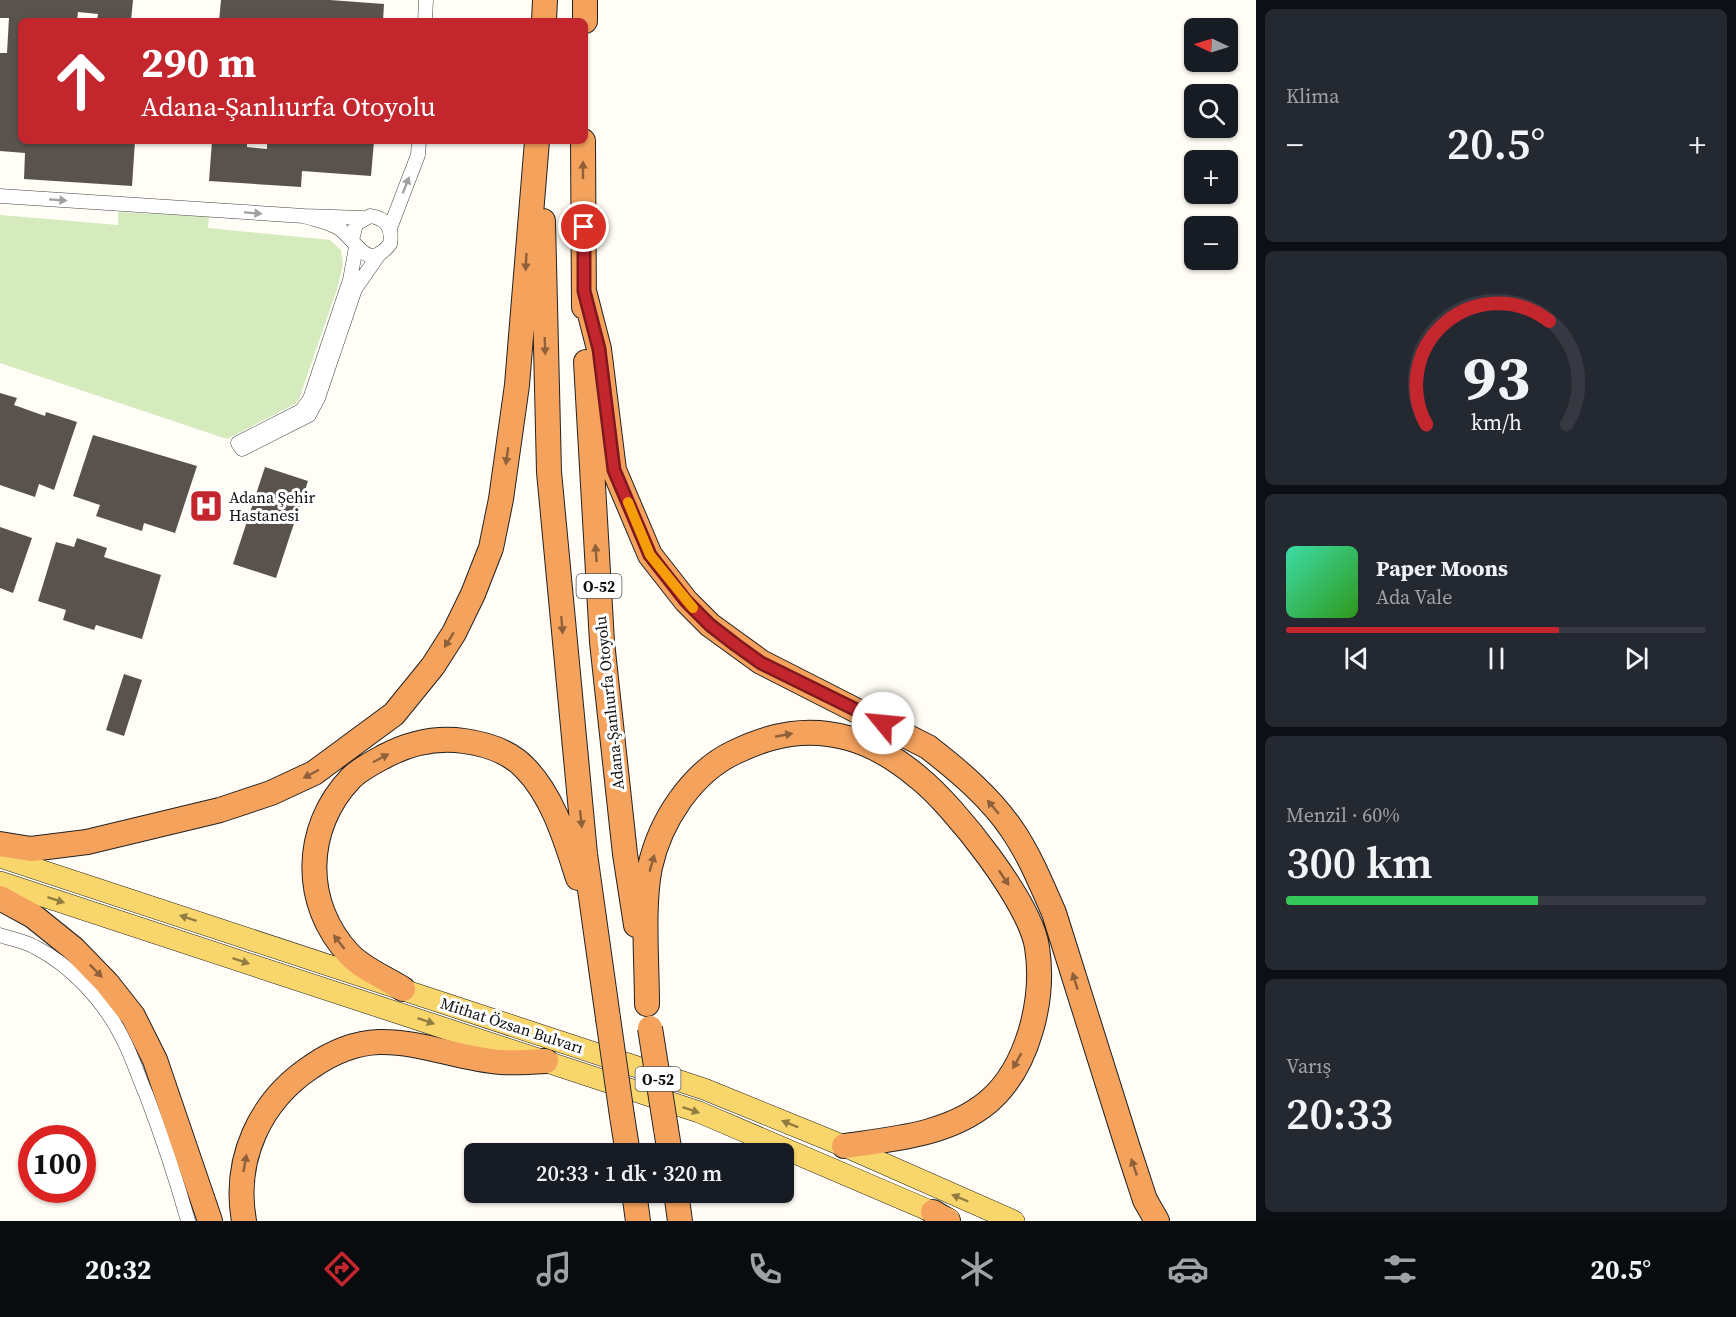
<!DOCTYPE html>
<html lang="tr">
<head>
<meta charset="utf-8">
<style>
  :root { --surface:#171b24; --page:#242831; --text:#f1f3f6; --muted:#9ea1a6; --line:#363941; --accent:#c4262e }
  body { margin:0; font-family:"Source Serif 4",serif; background:var(--page); color:var(--text); height:100vh; display:flex; flex-direction:column; font-size:22px; white-space:nowrap }
  * { box-sizing:border-box; margin:0 }
  p { font-size:20px; color:var(--muted) }
  .icon { flex:none; width:33px; height:33px; fill:none; stroke:currentColor; stroke-width:2; stroke-linecap:round; stroke-linejoin:round }
  .map { position:relative; flex:1; overflow:hidden }
  .panel { display:flex; flex-direction:column; gap:9px; padding:9px; background:#0d0f14; width:480px }
  .panel>* { flex:none }
  .guide { position:absolute; left:18px; top:18px; width:570px; height:126px; border-radius:9px; box-shadow:0 2px 4px #0004; background:#c4262e; color:#fff; overflow:hidden }
  .needle { width:39px; rotate:274deg }
  .controls { position:absolute; left:1184px; top:18px; display:grid; gap:12px }
  .controls a { display:grid; place-items:center; width:54px; height:54px; border-radius:9px; background:var(--surface); box-shadow:0 2px 4px #0004; font-size:30px }
  .speed { position:absolute; left:18px; top:1125px; display:flex; gap:12px; font-size:30px; font-weight:700; text-align:center }
  .speed>* { display:grid; place-content:center; width:78px; height:78px; border-radius:50%; background:var(--surface); box-shadow:0 2px 4px #0004; line-height:1 }
  .speed .limit { border:9px solid #d22; background:#fff; color:#111 }
  .pin { position:absolute; display:grid; place-items:center; width:51px; height:51px; color:#fff; margin:-26px; border:3px solid #fff; border-radius:50%; box-shadow:0 2px 6px #0007 }
  .me { position:absolute; width:66px; margin:-33px; rotate:298deg; stroke-linejoin:round; filter:drop-shadow(0 0 4px #0008) }
  .turn { display:flex; align-items:center; gap:21px; height:126px; padding:0 24px; font-size:27px }
  .turn .icon { width:78px; height:78px; stroke-width:2.5 }
  .turn b { display:block; font-size:42px; line-height:51px }
  .big { font-size:45px; font-weight:600; line-height:1.1 }
  .panel .widget { flex:1; display:flex; flex-direction:column; justify-content:center; gap:9px; min-width:0; padding:0 21px; border-radius:9px; background:var(--page) }
  .panel .dial { align-items:center; gap:0 }
  .dial svg { height:156px; overflow:visible; fill:none; stroke:var(--line); stroke-width:7; stroke-linecap:round; text-anchor:middle }
  .dial text { fill:var(--text); stroke:none }
  .song { display:flex; align-items:center; gap:18px }
  .cover { width:72px; height:72px; border-radius:9px; background:linear-gradient(135deg,hsl(160 70% 55%),hsl(110 70% 35%)) }
  .played { height:6px; border-radius:3px; background:linear-gradient(90deg,var(--accent) 65%,var(--line) 65%) }
  .keys { display:flex; justify-content:space-around; direction:ltr }
  .heat { display:flex; justify-content:space-between; align-items:center; font-size:33px; direction:ltr }
  .charge { height:9px; border-radius:4px; background:linear-gradient(90deg,#34c759 60%,var(--line) 0) }
  .trip { position:absolute; left:464px; top:1143px; width:330px; height:60px; border-radius:9px; background:var(--surface); box-shadow:0 2px 4px #0004; font-weight:600; line-height:60px; text-align:center }
  .tab-bar { display:flex; height:96px; justify-content:space-around; align-items:center; background:#090b0e; color:var(--muted) }
  .tab-bar .icon { width:42px; height:42px }
  .tab-bar .on { color:var(--accent) }
  .tab-bar b { font-size:27px; color:var(--text) }
  main { display:flex; flex:1; min-height:0 }
  .map>svg:first-child { display:block }
</style>
</head>
<body>
<main>
<div class="map">
<svg width="1256" height="1221" viewBox="0 0 1256 1221">
  <rect width="100%" height="100%" fill="#fffdf5"/>
  <path fill="#d5ebbd" d="M118 212 209 217 208 228 330 240 341 250 343 264 338 286 299 399 295 404 227 439 0 363V215L118 225Z"/>
  <path fill="#5a524d" d="M0 0H133L131 21H97L98 14 78 12 77 21H21V141H135L132 186 24 179 25 153 0 151V53H7L9 18H0Z
    M221 0H330L384 4 383 21H219Z
    M212 141H247V147L267 149V141H374L371 176 302 171 301 187 209 181Z
    M0 393 17 398 14 405 45 416 46 412 77 422 54 490 39 484 35 497 0 485Z
    M93 435 197 466 175 533 144 523 142 531 96 516 100 505 73 496Z
    M265 467 308 481 276 578 233 564Z
    M0 527 32 538 13 593 0 588Z
    M77 538 107 548 104 557 161 575 142 639 96 625 94 630 63 620 66 610 38 601 56 542 74 547Z
    M124 674 142 680 124 736 106 730Z"/>
  <g fill="none" stroke-linecap="round" stroke-linejoin="round">
    <defs>
      <path id="street" d="M425 21 426 0
        M0 196 304 216
        M390 228 418 155 419 141
        M352 240 356 224 370 216C386 218 393 228 390 244 367 273 357 241 340 229 330 222 316 220 304 216L362 218
        M356 247 350 280 310 399 301 411 238 443 242 449 309 415 318 398 355 289 380 253
        M0 935C11 939 24 941 35 947 72 966 105 1002 123 1039 132 1056 138 1076 146 1094 162 1136 176 1178 188 1221"/>
      <path id="primary" d="M0 857 704 1089 844 1146 1014 1221
        M0 882 699 1112 949 1219"/>
      <path id="highway" d="M544 21 545 0
        M585 21V0
        M583 141 584 307
        M543 221 549 472 585 854 608 1018
        M584 291 599 349 614 470 650 555 686 601 710 625 761 662 928 747C959 771 991 798 1013 831 1030 856 1042 886 1054 913L1127 1145 1145 1200 1157 1221
        M586 362 602 642 625 854 636 925
        M0 844 31 849 87 842 220 810 271 793 314 773 394 714 433 666 454 633 473 594 491 548 501 499 517 385 537 141
        M0 898 33 916 74 949 107 983 133 1016 155 1060 210 1221
        M403 989C386 978 363 969 349 954 302 904 303 828 351 778 360 769 374 762 385 756 410 743 436 737 464 741 486 744 509 751 525 768 553 796 566 841 578 878
        M647 1004C647 964 642 905 650 867 660 821 692 772 735 752 772 734 808 727 848 738 874 745 899 761 919 778 955 807 1030 902 1037 947 1045 998 1029 1067 988 1102 948 1135 893 1139 844 1146
        M622 1116 628 1154
        M666 1129 670 1154
        M634 1192 638 1221
        M676 1192 680 1221
        M933 1212 948 1221
        M244 1221C233 1159 260 1101 311 1067 331 1053 354 1043 379 1042 421 1041 459 1059 501 1062 516 1063 531 1062 546 1061"/>
    </defs>
    <use href="#street" stroke="#444" stroke-width="15"/>
    <use href="#primary" stroke="#222" stroke-width="22"/>
    <use href="#highway" stroke="#222" stroke-width="26"/>
    <use href="#street" stroke="#fff" stroke-width="14"/>
    <use href="#primary" stroke="#f9d66b" stroke-width="21"/>
    <use href="#highway" stroke="#f5a25d" stroke-width="24"/>
    <defs>
      <path id="highway-bridge" d="M608 1018 622 1116
        M650 1028 666 1129"/>
    </defs>
    <use href="#highway-bridge" stroke="#222" stroke-width="26" stroke-linecap="butt"/>
    <use href="#highway-bridge" stroke="#f5a25d" stroke-width="24"/>
  </g>
  <defs><path id="oneway-solid" d="M-6-.8H1V-3.2L6.5 0L1 3.2V.8H-6Z" transform="scale(1.5)"/></defs>
  <g fill="#8e613b">
    <use href="#oneway-solid" transform="translate(583 170) rotate(-90)"/>
    <use href="#oneway-solid" transform="translate(526 262) rotate(93)"/>
    <use href="#oneway-solid" transform="translate(545 346) rotate(88)"/>
    <use href="#oneway-solid" transform="translate(507 456) rotate(98)"/>
    <use href="#oneway-solid" transform="translate(596 553) rotate(-94)"/>
    <use href="#oneway-solid" transform="translate(562 625) rotate(85)"/>
    <use href="#oneway-solid" transform="translate(449 640) rotate(122)"/>
    <use href="#oneway-solid" transform="translate(784 735) rotate(-11)"/>
    <use href="#oneway-solid" transform="translate(381 758) rotate(-28)"/>
    <use href="#oneway-solid" transform="translate(311 774) rotate(152)"/>
    <use href="#oneway-solid" transform="translate(993 807) rotate(-130)"/>
    <use href="#oneway-solid" transform="translate(581 819) rotate(84)"/>
    <use href="#oneway-solid" transform="translate(652 863) rotate(-74)"/>
    <use href="#oneway-solid" transform="translate(1004 878) rotate(56)"/>
    <use href="#oneway-solid" transform="translate(339 942) rotate(-128)"/>
    <use href="#oneway-solid" transform="translate(96 971) rotate(46)"/>
    <use href="#oneway-solid" transform="translate(1075 981) rotate(-107)"/>
    <use href="#oneway-solid" transform="translate(1017 1061) rotate(119)"/>
    <use href="#oneway-solid" transform="translate(245 1163) rotate(-80)"/>
    <use href="#oneway-solid" transform="translate(1134 1167) rotate(-109)"/>
  </g>
  <g fill="#a0a0a0">
    <use href="#oneway-solid" transform="translate(406 185) rotate(-69)"/>
    <use href="#oneway-solid" transform="translate(58 200) rotate(4)"/>
    <use href="#oneway-solid" transform="translate(253 213) rotate(4)"/>
  </g>
  <g fill="#917d42">
    <use href="#oneway-solid" transform="translate(56 900) rotate(18)"/>
    <use href="#oneway-solid" transform="translate(188 918) rotate(-162)"/>
    <use href="#oneway-solid" transform="translate(241 961) rotate(18)"/>
    <use href="#oneway-solid" transform="translate(426 1021) rotate(19)"/>
    <use href="#oneway-solid" transform="translate(691 1110) rotate(19)"/>
    <use href="#oneway-solid" transform="translate(790 1124) rotate(-158)"/>
    <use href="#oneway-solid" transform="translate(960 1198) rotate(-157)"/>
  </g>
  <g fill="none" stroke-linecap="round" stroke-linejoin="round">
    <defs>
      <path id="route" d="M584 227V291L599 349 614 470 650 555 686 601 710 625 736 645 761 663 883 723"/>
    </defs>
    <use href="#route" stroke="#7f191e" stroke-width="15"/>
    <use href="#route" stroke="#c4262e" stroke-width="10"/>
    <path stroke="#f59e0b" stroke-width="10" d="M628 502 650 555 693 608"/>
  </g>
  <defs>
    <symbol id="hospital-square" viewBox="-11 -11 22 22"><rect x="-9" y="-9" width="18" height="18" rx="4" fill="#c4262e" stroke="#fff"/><path d="M-5-5h3v3.5h4V-5h3V5h-3V1.5h-4V5h-3Z" fill="#fff"/></symbol>
  </defs>
  <g fill-rule="evenodd">
    <use href="#hospital-square" x="187" y="487" width="38" height="38"/>
  </g>
  <g text-anchor="middle" dominant-baseline="central" stroke-width="6" stroke-linejoin="round" paint-order="stroke">
    <g fill="#fff" stroke="#585858" stroke-width="1.5">
      <rect x="576.5" y="574" width="45" height="24" rx="4.5"/>
      <rect x="635.5" y="1067" width="45" height="24" rx="4.5"/>
    </g>
    <g font-size="15" font-weight="bold" fill="#111">
      <text x="599" y="586">O-52</text>
      <text x="658" y="1079">O-52</text>
    </g>
    <g font-size="16" fill="#111" stroke="#fff" text-anchor="start">
      <text x="229" y="497">Adana Şehir<tspan x="229" dy="18">Hastanesi</tspan></text>
    </g>
    <g font-size="16" fill="#111" stroke="#fff">
      <text transform="translate(609 703) rotate(-96)">Adana-Şanlıurfa Otoyolu</text>
      <text transform="translate(512 1025) rotate(18)">Mithat Özsan Bulvarı</text>
    </g>
  </g>
</svg>
<div class="controls">
<a><svg class="needle" viewBox="-14 -14 28 28"><path d="M0-13l5 13h-10z" fill="#e53935"/><path d="M0 13l5-13h-10z" fill="#9ea1a6"/></svg></a>
<a><svg class="icon" aria-label="search" viewBox="0 0 24 24"><circle cx="10" cy="10" r="6"/><path d="M15 15l6 6"/></svg></a>
<a>+</a>
<a>−</a>
</div>
<div class="speed"><div class="limit">100</div></div>
<div class="pin" style="left:584px;top:227px;background:#d93025"><svg class="icon" aria-label="arrive" viewBox="0 0 24 24"><path d="M6 21V4h12l-3 4 3 4H6"/></svg></div>
<svg class="me" style="left:883px;top:723px" viewBox="-20 -20 40 40"><circle r="19" fill="#fff"/><path d="M0-13L10 11 0 6-10 11z" fill="#c4262e"/></svg>
<div class="trip">20:33 · 1 dk · 320 m</div>
<div class="guide">
<div class="turn"><svg class="icon" aria-label="ahead" viewBox="0 0 24 24"><path d="M12 20V5M6 11l6-6 6 6"/></svg><div><b>290 m</b>Adana-Şanlıurfa Otoyolu</div></div>
</div>
</div>
<section class="panel">
<div class="widget"><p>Klima</p>
<div class="heat"><a>−</a><b class="big">20.5°</b><a>+</a></div>
</div>
<div class="widget dial"><svg viewBox="0 0 100 80">
<path d="M14 69A42 42 0 1 1 86 69"/>
<path d="M14 69A42 42 0 0 1 77 16" stroke="#c4262e"/>
<text x="50" y="56" font-size="32" font-weight="700">93</text>
<text x="50" y="72" font-size="11">km/h</text>
</svg></div>
<div class="widget">
<div class="song"><i class="cover"></i><div><b>Paper Moons</b><p>Ada Vale</p></div></div>
<div class="played"></div>
<div class="keys"><svg class="icon" aria-label="previous" viewBox="0 0 24 24"><path d="M18 5L8 12l10 7zM5 5v14"/></svg><svg class="icon" aria-label="pause" viewBox="0 0 24 24"><path d="M8 5v14M16 5v14"/></svg><svg class="icon" aria-label="next" viewBox="0 0 24 24"><path d="M6 5l10 7-10 7zM19 5v14"/></svg></div>
</div>
<div class="widget"><p>Menzil · 60%</p><b class="big">300 km</b><div class="charge"></div></div>
<div class="widget"><p>Varış</p><b class="big">20:33</b></div>
</section>
</main>
<nav class="tab-bar">
<b>20:32</b>
<svg class="icon on" aria-label="directions" viewBox="0 0 24 24"><path d="M12 3l9 9-9 9-9-9zM9 14v-3h6M13 9l2 2-2 2"/></svg>
<svg class="icon" aria-label="music" viewBox="0 0 24 24"><path d="M9 18V5l10-2v13"/><circle cx="6" cy="18" r="3"/><circle cx="16" cy="16" r="3"/></svg>
<svg class="icon" aria-label="phone" viewBox="0 0 24 24"><path d="M5 4h4l2 5-3 2q2 4 5 5l2-3 5 2v4C11 20 4 13 5 4z"/></svg>
<svg class="icon" aria-label="climate" viewBox="0 0 24 24"><path d="M12 3v18M4 7l16 10M4 17L20 7"/></svg>
<svg class="icon" aria-label="car" viewBox="0 0 24 24"><path d="M5 17H2v-5l4-1 3-4h7l3 4 3 1v5h-3M9 17h6M6 11h13"/><circle cx="7" cy="17" r="2"/><circle cx="17" cy="17" r="2"/></svg>
<svg class="icon" aria-label="filters" viewBox="0 0 24 24"><path d="M4 7h16M4 17h16"/><circle cx="9" cy="7" r="2"/><circle cx="15" cy="17" r="2"/></svg>
<b>20.5°</b>
</nav>
</body>
</html>
